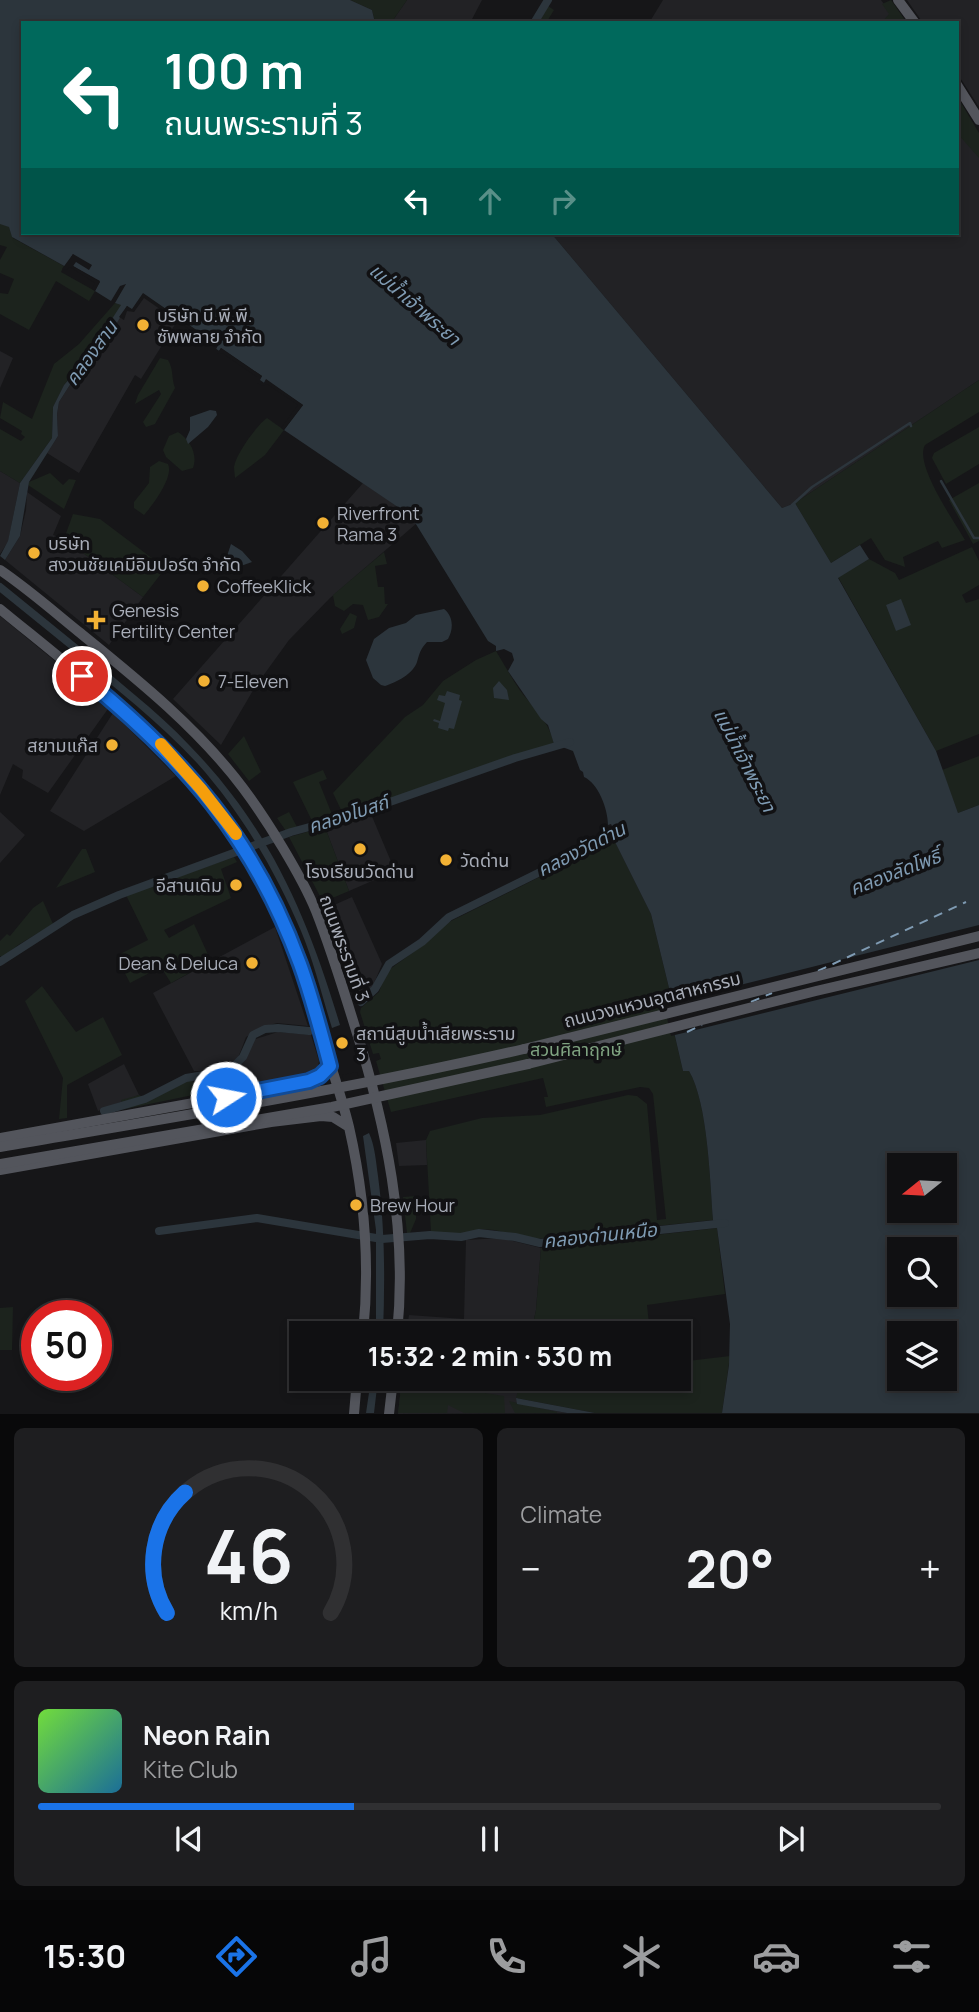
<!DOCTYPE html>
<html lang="en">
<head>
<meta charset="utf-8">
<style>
  :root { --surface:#101012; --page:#1e1e20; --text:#f1f3f6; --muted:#9c9d9f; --line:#303032; --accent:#1a73e8 }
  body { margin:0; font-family:Manrope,"Noto Sans Thai",sans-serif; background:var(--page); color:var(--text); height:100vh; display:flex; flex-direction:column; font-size:26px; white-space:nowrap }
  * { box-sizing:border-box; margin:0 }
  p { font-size:23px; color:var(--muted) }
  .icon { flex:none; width:38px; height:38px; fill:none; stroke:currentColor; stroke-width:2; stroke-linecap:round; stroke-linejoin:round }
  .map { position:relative; height:1414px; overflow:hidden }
  .details { display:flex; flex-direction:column; gap:14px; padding:14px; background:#09090a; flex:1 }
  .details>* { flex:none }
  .guide { position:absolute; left:21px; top:21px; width:938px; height:214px; border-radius:0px; box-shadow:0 4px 10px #0003,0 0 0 2px var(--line); background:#00695c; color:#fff; overflow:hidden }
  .needle { width:46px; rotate:252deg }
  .controls { position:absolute; left:887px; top:1153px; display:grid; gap:14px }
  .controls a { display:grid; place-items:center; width:70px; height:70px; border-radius:0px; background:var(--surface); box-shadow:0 4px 10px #0003,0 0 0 2px var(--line); font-size:35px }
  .speed { position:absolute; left:21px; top:1300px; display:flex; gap:14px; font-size:35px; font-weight:700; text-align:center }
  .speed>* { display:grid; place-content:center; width:91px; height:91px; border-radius:50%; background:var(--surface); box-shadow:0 4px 10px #0003,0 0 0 2px var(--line); line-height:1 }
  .speed .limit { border:10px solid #d22; background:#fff; color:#111 }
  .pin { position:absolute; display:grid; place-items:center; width:60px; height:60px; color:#fff; margin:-30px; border:4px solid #fff; border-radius:50%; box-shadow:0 2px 7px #0007 }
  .me { position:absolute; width:77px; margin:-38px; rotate:79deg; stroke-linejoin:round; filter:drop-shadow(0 0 5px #0008) }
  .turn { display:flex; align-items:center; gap:24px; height:147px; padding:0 28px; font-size:32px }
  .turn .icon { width:91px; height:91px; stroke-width:2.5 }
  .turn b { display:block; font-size:49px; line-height:60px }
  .lanes { display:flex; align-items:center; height:66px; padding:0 28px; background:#0003; justify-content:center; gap:35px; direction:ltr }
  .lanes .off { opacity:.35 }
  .big { font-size:52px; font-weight:700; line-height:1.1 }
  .details .tile { flex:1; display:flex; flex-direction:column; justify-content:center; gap:10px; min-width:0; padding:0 24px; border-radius:10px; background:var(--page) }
  .details .dial { align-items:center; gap:0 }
  .dial svg { height:182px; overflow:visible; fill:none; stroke:var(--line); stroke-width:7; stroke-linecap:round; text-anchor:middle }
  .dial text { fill:var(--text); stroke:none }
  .song { display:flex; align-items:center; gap:21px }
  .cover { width:84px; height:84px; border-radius:10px; background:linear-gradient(135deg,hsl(100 70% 55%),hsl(200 70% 35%)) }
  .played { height:7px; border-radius:4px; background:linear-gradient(90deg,var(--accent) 35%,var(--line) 35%) }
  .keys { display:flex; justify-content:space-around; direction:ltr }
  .heat { display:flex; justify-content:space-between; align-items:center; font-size:38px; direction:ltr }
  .details .tiles { flex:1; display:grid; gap:14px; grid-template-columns:1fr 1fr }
  .tile:last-child { grid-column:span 2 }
  .trip { position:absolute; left:289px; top:1321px; width:402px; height:70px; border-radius:0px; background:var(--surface); box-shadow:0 4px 10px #0003,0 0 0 2px var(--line); font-weight:700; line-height:70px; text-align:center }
  .tabs { display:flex; height:112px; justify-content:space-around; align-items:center; background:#060607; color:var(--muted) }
  .tabs .icon { width:49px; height:49px }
  .tabs .selected { color:var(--accent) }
  .tabs b { font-size:32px; color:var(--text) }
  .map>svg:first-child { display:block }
</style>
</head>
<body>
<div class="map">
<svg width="979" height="1414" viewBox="0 0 979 1414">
  <rect width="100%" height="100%" fill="#161618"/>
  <path fill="#222225" d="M407 0H482L470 23H391Z
    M663 0H881L898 23H649Z
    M907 0H979V107L957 73V23H923Z
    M957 110 979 142V380L795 503 782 508 551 233H957Z
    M143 293 179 318 141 379 135 375 79 473 47 453 58 436 57 414 59 402 73 380 99 350 119 317Z
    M0 351 13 358 0 388Z
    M0 471 20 483 8 542 0 554Z
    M363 483 411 516 417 523 330 598 289 640 255 687 221 745 173 699Z
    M27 492 61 516 53 535 64 539 143 597 109 645 5 560 20 536 26 510Z
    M0 616 110 706 48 793 22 778 23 770 13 764 0 795Z
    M113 713 176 776 84 831 50 811Z
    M0 812 25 835 0 863Z
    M371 814 395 871 349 891 325 827Z
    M352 897 382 964 372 988 358 1001 325 909Z
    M275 927 308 1026 277 1023 266 1026 246 1037 238 1058 227 1067 219 1071H194L153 993Z
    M278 1032 311 1035 319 1061 318 1067 308 1075 223 1089 221 1079 239 1067 252 1040Z
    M124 1064 139 1095 98 1111 88 1084Z
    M426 1140 427 1165 399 1166 396 1143Z
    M501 1238 541 1248 536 1310 531 1333 406 1334 409 1315 464 1319 466 1240Z
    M402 1379H521L517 1404 567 1413 398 1414Z"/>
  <path fill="#1c231d" d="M350 0H407L391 23H375L372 10Z
    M545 0H551L548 6 554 10 546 23H531Z
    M891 0 907 23H881L889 14 882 4Z
    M957 96 979 133V158L957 133Z
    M3 223 9 227 13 238 64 266 61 272 95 291 89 301 56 281 29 330 0 314V293L8 294 14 279 0 273V260L7 247 0 245V224Z
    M115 303 122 305 84 362 64 385 53 407 52 438 20 483 0 471V429L21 441 25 437 21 434 22 431 0 418 3 402 32 419 54 364 79 344Z
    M160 358 168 360C174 370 171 378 175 388L155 424 146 427 143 422 161 394 159 390 135 404 138 395Z
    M979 380V412L925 445C914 464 954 521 965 540L942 548 938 541 903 557 905 567 885 560 871 538 831 563 795 503Z
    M267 418 284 430 265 455 235 478C235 476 234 469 234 467 236 454 257 425 267 418Z
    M979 427V464L946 484 932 458 934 453Z
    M178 432C190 440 198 454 193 468L182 471 166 457 163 450 169 436Z
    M159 461 168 464C174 477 153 505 144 515L134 508V502L149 483 150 467Z
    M50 473 63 485 69 479 76 480 64 509 28 485 29 482Z
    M979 483V541L973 544 949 500Z
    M73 514 100 519 157 562 164 570 143 597 64 539Z
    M972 547 979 561V585L962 595 966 603 979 599V734L936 751 838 577 869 559 895 573 899 580Z
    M384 552 387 564 375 566 378 587H384L385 604H388L379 617 368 620 363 605 353 604 344 611 335 606 333 595Z
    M350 613 357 616 354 628 342 634 340 629Z
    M496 651C504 664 511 677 519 689 532 707 550 722 554 744 483 764 414 792 343 814L333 793 405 717 423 705 443 681 476 660Z
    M244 736 261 772 249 781 228 754Z
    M979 756V805L958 813 942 770Z
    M323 770 327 779 319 782 333 817 313 823 293 782Z
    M289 812 297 827 286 831 277 818Z
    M325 827 349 891 323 902 289 837Z
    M614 840 651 914 670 992 665 994 683 1071H689C708 1103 710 1181 713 1220L535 1239 494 1230 481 1229 462 1234 431 1232 426 1140 430 1131 482 1118 540 1115 628 1095 637 1096 647 1104 657 1220 666 1219 653 1094 649 1088 640 1087 546 1107 544 1097H548L543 1078 391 1112 376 1061 381 1059 379 1053 373 1054 360 1012 361 1008 379 992 386 972 422 946 439 927Z
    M82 849H86L95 872 56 888Z
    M234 857 237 862 221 869 231 898 164 930 169 938 194 924 211 961 171 983 161 967 130 983 116 956 148 940 126 895Z
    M43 901 53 924 18 945 3 957 0 956V941L7 934 10 936 33 908Z
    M42 986 76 1032 103 1017 122 1055 67 1085V1118L59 1119 63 1078 25 1001Z
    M192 1079 198 1094 125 1109 121 1100 139 1095 143 1097 161 1088Z
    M416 1196V1219L410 1233H407L403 1197Z
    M717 1228 725 1294 647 1305 650 1333 531 1334 536 1310 541 1248Z
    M13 1307 12 1350H0V1308Z
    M730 1356 722 1413H595L516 1398 521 1379H679V1362Z
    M401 1387 452 1392 454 1388 504 1396 505 1413H464L448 1405 447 1413H398Z
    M509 1401 557 1412V1413H515Z"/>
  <path fill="#2c353c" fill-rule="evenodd" d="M0 0H350L372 10 375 23H23V233H551L782 508 795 503 831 563 860 545 869 559 838 578 936 751 958 813 979 805V1413H722L729 1365 730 1324 717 1228 713 1220C710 1182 708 1103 689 1071H683L665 993 670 992 651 914 610 832 613 828 611 824 608 825C608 809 598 783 584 777L583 772 580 770 573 751 554 744 548 725 541 719 508 671 514 660 512 653 504 649 496 651V646L488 641 411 516 284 430 303 405 266 380 264 383 259 380 262 376 221 348 219 351 216 349 218 345 143 294 132 310 127 306 109 336 73 380 59 402 57 414 58 436 29 482 20 536 5 560 0 556 8 541 20 483 52 438 53 407 64 385 84 362 121 305 115 303 126 284 120 286 111 301 95 291 100 281 73 266 75 262 73 254 66 267 12 237 9 227 0 224ZM900 1166H945V1211H900ZM900 1250H945V1295H900ZM900 1334H945V1379H900Z
    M210 410 216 411 217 415 208 427 188 444 186 439 190 430V417Z
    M231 544 242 551 252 562 238 567 227 556Z
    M901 599 911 625 896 631 886 605Z
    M444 609C453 616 454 628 448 639L442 642H427C420 650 420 652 417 662 413 674 397 682 385 686L381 685 373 678 366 660 374 639 389 628 406 623 416 615Z
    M79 646C115 681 156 709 190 746 270 828 308 918 340 1025L332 1028C322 996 314 962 301 931 275 870 241 812 197 763 159 722 115 688 73 653Z
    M499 681 507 690 509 700 494 698 493 688Z
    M447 691 460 695 459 700 462 701 454 729 449 728 448 731 438 728 439 723 433 721 434 719 440 721 445 703 437 700 439 695 445 696Z
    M369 1133C375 1146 376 1162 378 1176 385 1229 385 1280 383 1333H376V1230L363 1136Z
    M371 1379H378L374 1413H366Z
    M516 1398 595 1413H567L517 1404Z"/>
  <path fill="#161618" d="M73 254 92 265 89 270 76 262 73 266 100 282 95 291 92 289 95 283 70 267 66 270 62 269Z
    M143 293 218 345 216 349 219 351 221 348 262 376 260 380 264 383 266 379 303 405 284 430 281 428 298 405 267 384 263 386 257 383V377L222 353 217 354 213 350V346L144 298 134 312 127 311 124 320 119 317 127 306 132 309Z
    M979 925V960L671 1036 664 1004Z
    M357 1072 367 1104 351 1107 342 1075Z"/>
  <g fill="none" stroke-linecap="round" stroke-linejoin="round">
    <path stroke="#2c353c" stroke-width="2.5" d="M941 481 974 538H979
      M792 505 812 487 910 423 911 426"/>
    <path stroke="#2c353c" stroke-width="8" d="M534 23 548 0
      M0 587 85 656
      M0 962 73 915 119 895 291 832 350 816 515 758 570 742
      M361 1002 375 989 389 964 422 942 449 917 619 833
      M104 1111 145 1099 186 1078 229 1071 243 1057 253 1035 265 1029 278 1028 309 1031
      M159 1231 257 1218 382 1239 430 1235 461 1237 479 1233 515 1237 540 1243 725 1223"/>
    <path stroke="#7f9bb3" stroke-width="2" stroke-dasharray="9 7" stroke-linecap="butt" d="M818 971 966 902
      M751 1002 772 993
      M687 1032 702 1025"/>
    <path stroke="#53555c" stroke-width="10" d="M898 0 915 23
      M957 85 979 120
      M0 570C28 589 53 611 79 632 137 679 198 728 243 788 267 820 301 875 316 911 331 949 343 988 355 1027 386 1125 408 1229 397 1334
      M0 609C77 672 156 732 219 810 272 878 299 959 323 1041 332 1070 342 1098 349 1127 364 1193 370 1266 363 1334
      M524 1049 979 936
      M528 1064 816 991 979 953
      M0 1138 281 1087 320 1076 330 1066
      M0 1170 271 1122 321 1116 333 1117 349 1127
      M354 1414 357 1379
      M389 1414 393 1379"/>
    <path stroke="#53555c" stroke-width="10" d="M0 1147C175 1117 351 1089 524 1049
      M0 1164 332 1107 528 1064"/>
  </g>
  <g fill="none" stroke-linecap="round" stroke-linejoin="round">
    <defs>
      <path id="route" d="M82 676C185 760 254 838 300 964 312 997 321 1032 330 1066L320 1076 309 1081 226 1097"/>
    </defs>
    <use href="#route" stroke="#114b97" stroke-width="18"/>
    <use href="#route" stroke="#1a73e8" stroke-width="12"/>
    <path stroke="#f59e0b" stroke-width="12" d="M161 744 201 789 236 834"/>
  </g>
  <g fill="#f2b134" stroke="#111113" stroke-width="2.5">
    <circle cx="143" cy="325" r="7"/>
    <circle cx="323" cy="523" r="7"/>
    <circle cx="34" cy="553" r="7"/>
    <circle cx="203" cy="586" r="7"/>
    <path d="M92.5 609.5h7v7h7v7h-7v7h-7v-7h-7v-7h7z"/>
    <circle cx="204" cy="681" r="7"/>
    <circle cx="112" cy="745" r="7"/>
    <circle cx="360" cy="849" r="7"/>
    <circle cx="446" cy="860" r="7"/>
    <circle cx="236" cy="885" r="7"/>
    <circle cx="252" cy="963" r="7"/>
    <circle cx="342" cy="1043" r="7"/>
    <circle cx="356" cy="1205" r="7"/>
  </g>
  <g text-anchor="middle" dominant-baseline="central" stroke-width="7" stroke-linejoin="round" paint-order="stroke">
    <g font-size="18" fill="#a8adb8" stroke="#111113" text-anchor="start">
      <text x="157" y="315">บริษัท บี.พี.พี.<tspan x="157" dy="21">ซัพพลาย จำกัด</tspan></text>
      <text x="337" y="513">Riverfront<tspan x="337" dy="21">Rama 3</tspan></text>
      <text x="48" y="543">บริษัท<tspan x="48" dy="21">สงวนชัยเคมีอิมปอร์ต จำกัด</tspan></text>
      <text x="217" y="586">CoffeeKlick</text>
      <text x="112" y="610">Genesis<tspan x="112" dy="21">Fertility Center</tspan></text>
      <text x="218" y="681">7-Eleven</text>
      <text x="98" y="745" text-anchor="end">สยามแก๊ส</text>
      <text x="460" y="860">วัดด่าน</text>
      <text x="360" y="871" text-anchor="middle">โรงเรียนวัดด่าน</text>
      <text x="222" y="885" text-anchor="end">อีสานเดิม</text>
      <text x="238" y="963" text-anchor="end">Dean &amp; Deluca</text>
      <text x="356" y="1033">สถานีสูบน้ำเสียพระราม<tspan x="356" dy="21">3</tspan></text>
      <text x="370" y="1205">Brew Hour</text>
    </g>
    <g font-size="18" fill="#a8adb8" stroke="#111113">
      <text transform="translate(345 948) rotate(70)">ถนนพระรามที่ 3</text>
      <text transform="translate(652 999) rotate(-14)">ถนนวงแหวนอุตสาหกรรม</text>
    </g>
    <g font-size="18" fill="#7fa381" stroke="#111113">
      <text x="576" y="1049">สวนศิลาฤกษ์</text>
    </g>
    <g font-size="19" font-style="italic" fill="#7f9bb3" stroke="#111113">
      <text transform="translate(415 304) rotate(41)">แม่น้ำเจ้าพระยา</text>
      <text transform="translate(91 353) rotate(-54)">คลองสาน</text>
      <text transform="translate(745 760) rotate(63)">แม่น้ำเจ้าพระยา</text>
      <text transform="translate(348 814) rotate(-18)">คลองโบสถ์</text>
      <text transform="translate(581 849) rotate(-27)">คลองวัดด่าน</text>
      <text transform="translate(895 872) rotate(-21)">คลองลัดโพธิ์</text>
      <text transform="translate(600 1235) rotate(-6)">คลองด่านเหนือ</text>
    </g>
  </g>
</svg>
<div class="controls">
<a><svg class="needle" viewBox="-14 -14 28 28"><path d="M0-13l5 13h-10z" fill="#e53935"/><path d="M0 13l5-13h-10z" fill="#9c9d9f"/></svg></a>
<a><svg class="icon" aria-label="search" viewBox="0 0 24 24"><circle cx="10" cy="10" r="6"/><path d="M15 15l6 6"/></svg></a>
<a><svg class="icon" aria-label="layers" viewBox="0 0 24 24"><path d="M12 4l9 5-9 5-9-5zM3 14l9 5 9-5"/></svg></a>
</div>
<div class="speed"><div class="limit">50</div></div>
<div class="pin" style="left:82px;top:676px;background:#d93025"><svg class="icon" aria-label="arrive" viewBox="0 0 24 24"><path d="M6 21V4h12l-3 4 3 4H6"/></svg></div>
<svg class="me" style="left:226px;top:1097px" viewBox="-20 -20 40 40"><circle r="17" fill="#1a73e8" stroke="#fff" stroke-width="3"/><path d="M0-11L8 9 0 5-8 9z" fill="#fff"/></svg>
<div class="trip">15:32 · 2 min · 530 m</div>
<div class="guide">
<div class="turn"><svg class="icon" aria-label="left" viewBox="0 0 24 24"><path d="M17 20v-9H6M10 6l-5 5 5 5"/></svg><div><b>100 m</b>ถนนพระรามที่ 3</div></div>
<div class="lanes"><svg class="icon" aria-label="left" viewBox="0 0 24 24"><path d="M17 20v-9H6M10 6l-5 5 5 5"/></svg><svg class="icon off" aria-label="ahead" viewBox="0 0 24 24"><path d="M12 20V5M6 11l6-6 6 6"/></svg><svg class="icon off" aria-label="right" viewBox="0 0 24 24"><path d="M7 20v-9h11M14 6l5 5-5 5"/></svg></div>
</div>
</div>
<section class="details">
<div class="tiles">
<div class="tile dial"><svg viewBox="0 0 100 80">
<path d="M14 69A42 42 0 1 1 86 69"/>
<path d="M14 69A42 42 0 0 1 22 16" stroke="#1a73e8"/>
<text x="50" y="56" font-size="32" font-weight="700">46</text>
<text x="50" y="72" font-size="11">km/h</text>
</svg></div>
<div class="tile"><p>Climate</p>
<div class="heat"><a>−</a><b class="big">20°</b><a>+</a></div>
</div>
<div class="tile">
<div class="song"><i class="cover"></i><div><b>Neon Rain</b><p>Kite Club</p></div></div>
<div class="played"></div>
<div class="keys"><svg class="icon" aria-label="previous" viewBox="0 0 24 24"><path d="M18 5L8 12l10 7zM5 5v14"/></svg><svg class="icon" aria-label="pause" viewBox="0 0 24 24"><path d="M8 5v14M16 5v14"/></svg><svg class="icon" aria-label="next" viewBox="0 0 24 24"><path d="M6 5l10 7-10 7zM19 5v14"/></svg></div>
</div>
</div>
</section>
<nav class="tabs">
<b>15:30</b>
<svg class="icon selected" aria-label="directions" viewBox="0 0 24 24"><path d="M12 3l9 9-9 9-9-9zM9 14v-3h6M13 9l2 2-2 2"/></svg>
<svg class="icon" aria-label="music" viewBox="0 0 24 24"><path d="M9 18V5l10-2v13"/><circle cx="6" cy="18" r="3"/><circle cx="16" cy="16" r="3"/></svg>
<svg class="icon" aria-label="phone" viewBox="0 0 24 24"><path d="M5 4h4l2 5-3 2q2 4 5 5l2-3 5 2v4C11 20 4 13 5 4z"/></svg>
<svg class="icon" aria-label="climate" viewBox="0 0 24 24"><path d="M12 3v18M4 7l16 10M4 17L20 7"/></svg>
<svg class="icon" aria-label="car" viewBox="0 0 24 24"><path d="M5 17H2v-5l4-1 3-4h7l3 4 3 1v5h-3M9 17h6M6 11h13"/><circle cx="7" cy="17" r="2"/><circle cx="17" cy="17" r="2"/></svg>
<svg class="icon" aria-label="filters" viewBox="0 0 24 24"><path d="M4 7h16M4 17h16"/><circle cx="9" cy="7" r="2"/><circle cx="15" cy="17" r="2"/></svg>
</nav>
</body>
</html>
